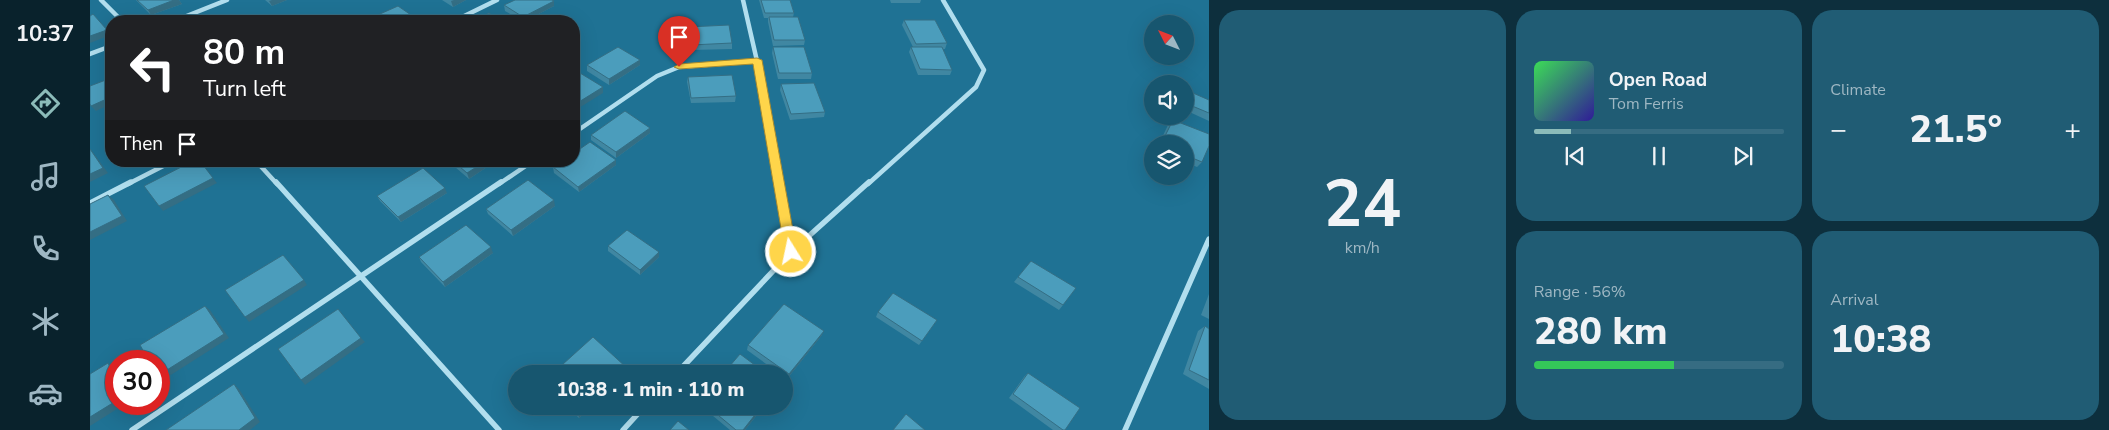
<!DOCTYPE html>
<html lang="en">
<head>
<meta charset="utf-8">
<style>
  :root { --surface:#17566f; --page:#205c74; --text:#f1f3f6; --muted:#9eb7c3; --line:#366c82; --accent:#8bbbb9 }
  body { margin:0; font-family:"Nunito Sans",sans-serif; background:var(--page); color:var(--text); height:100vh; display:flex; flex-direction:column; font-size:19px; white-space:nowrap }
  * { box-sizing:border-box; margin:0 }
  p { font-size:16px; color:var(--muted) }
  .icon { flex:none; width:28px; height:28px; fill:none; stroke:currentColor; stroke-width:2; stroke-linecap:round; stroke-linejoin:round }
  .map { position:relative; flex:1; overflow:hidden }
  .side { display:flex; flex-direction:column; gap:10px; padding:10px; background:#0d2f3d; width:900px }
  .side>* { flex:none }
  .banner { position:absolute; left:15px; top:15px; width:475px; height:152px; border-radius:20px; box-shadow:0 5px 20px #0002,0 0 0 1px var(--line); background:#202124; color:#fff; overflow:hidden }
  .needle { width:32px; rotate:312deg }
  .fabs { position:absolute; left:1054px; top:15px; display:grid; gap:10px }
  .fabs a { display:grid; place-items:center; width:50px; height:50px; border-radius:50%; background:var(--surface); box-shadow:0 5px 20px #0002,0 0 0 1px var(--line); font-size:25px }
  .speed { position:absolute; left:15px; top:350px; display:flex; gap:10px; font-size:25px; font-weight:700; text-align:center }
  .speed>* { display:grid; place-content:center; width:65px; height:65px; border-radius:50%; background:var(--surface); box-shadow:0 5px 20px #0002,0 0 0 1px var(--line); line-height:1 }
  .speed .limit { border:8px solid #d22; background:#fff; color:#111 }
  .pin { position:absolute; display:grid; place-items:center; width:42px; height:42px; color:#fff; margin:-51px -21px; border-radius:50% 50% 50% 0; rotate:-45deg; box-shadow:0 0 5px #0007 }
  .pin .icon { rotate:45deg }
  .me { position:absolute; width:55px; margin:-28px; rotate:350deg; stroke-linejoin:round; filter:drop-shadow(0 0 4px #0008) }
  .turn { display:flex; align-items:center; gap:18px; height:105px; padding:0 15px; font-size:22px }
  .turn .icon { width:65px; height:65px; stroke-width:2.5 }
  .turn b { display:block; font-size:35px; line-height:42px }
  .then { display:flex; align-items:center; height:48px; padding:0 15px; background:#0003; gap:10px; font-size:19px }
  .big { font-size:38px; font-weight:800; line-height:1.1 }
  .side .widget { flex:1; display:flex; flex-direction:column; justify-content:center; gap:8px; min-width:0; padding:0 18px; border-radius:20px; background:var(--page) }
  .side .dial { align-items:center; gap:0 }
  .dial b { font-size:65px; line-height:1 }
  .song { display:flex; align-items:center; gap:15px }
  .cover { width:60px; height:60px; border-radius:8px; background:linear-gradient(135deg,hsl(130 70% 55%),hsl(250 70% 35%)) }
  .played { height:5px; border-radius:2px; background:linear-gradient(90deg,var(--accent) 15%,var(--line) 15%) }
  .keys { display:flex; justify-content:space-around; direction:ltr }
  .heat { display:flex; justify-content:space-between; align-items:center; font-size:28px; direction:ltr }
  .charge { height:8px; border-radius:4px; background:linear-gradient(90deg,#34c759 56%,var(--line) 0) }
  .side .tiles { flex:1; display:grid; gap:10px; grid-template-columns:repeat(3,1fr) }
  .widget:first-child { grid-row:span 2 }
  .trip { position:absolute; left:418px; top:365px; width:285px; height:50px; border-radius:25px; background:var(--surface); box-shadow:0 5px 20px #0002,0 0 0 1px var(--line); font-weight:800; line-height:50px; text-align:center }
  main { display:flex; flex:1; min-height:0 }
  .tabs { display:flex; flex-direction:column; width:90px; justify-content:space-around; align-items:center; background:#09222c; color:var(--muted) }
  .tabs .icon { width:35px; height:35px }
  .tabs .selected { color:var(--accent) }
  .tabs b { font-size:22px; color:var(--text) }
  .map>svg:first-child { display:block }
</style>
</head>
<body>
<main>
<nav class="tabs">
<b>10:37</b>
<svg class="icon selected" aria-label="directions" viewBox="0 0 24 24"><path d="M12 3l9 9-9 9-9-9zM9 14v-3h6M13 9l2 2-2 2"/></svg>
<svg class="icon" aria-label="music" viewBox="0 0 24 24"><path d="M9 18V5l10-2v13"/><circle cx="6" cy="18" r="3"/><circle cx="16" cy="16" r="3"/></svg>
<svg class="icon" aria-label="phone" viewBox="0 0 24 24"><path d="M5 4h4l2 5-3 2q2 4 5 5l2-3 5 2v4C11 20 4 13 5 4z"/></svg>
<svg class="icon" aria-label="climate" viewBox="0 0 24 24"><path d="M12 3v18M4 7l16 10M4 17L20 7"/></svg>
<svg class="icon" aria-label="car" viewBox="0 0 24 24"><path d="M5 17H2v-5l4-1 3-4h7l3 4 3 1v5h-3M9 17h6M6 11h13"/><circle cx="7" cy="17" r="2"/><circle cx="17" cy="17" r="2"/></svg>
</nav>
<div class="map">
<svg width="1119" height="430" viewBox="0 0 1119 430">
  <rect width="100%" height="100%" fill="#1f7294"/>
  <g fill="none" stroke-linecap="round" stroke-linejoin="round">
    <path stroke="#b1deee" stroke-width="4.5" d="M11 0 32 21
      M653 0 667 61 689 184
      M84 21 137 0
      M364 21 407 0
      M0 54 21 46
      M484 133 567 76 589 67 667 61
      M166 161 187 184
      M38 184 83 161
      M409 184 443 161
      M778 184 886 87 894 70 853 0"/>
    <path stroke="#b1deee" stroke-width="5.5" d="M186 182 409 430
      M689 182 701 252
      M0 203 41 182
      M586 374 701 252 779 182
      M42 430 411 182
      M533 430 555 406
      M1035 430 1119 239"/>
  </g>
  <path fill="#4087a2" d="M46 0H89L92 4 61 15Z
    M175 0H197L182 6Z
    M352 0H376L363 7Z
    M669 0H700L704 13 703 17 715 40 714 45 683 46 678 22V18H674Z
    M800 0H831L830 3H801Z
    M414 5 464 6 435 21H433L415 11Z
    M814 20 857 43 855 49H852L862 70 860 75H828L819 52 821 47H823L812 25Z
    M598 27 642 43V49L601 50 598 32Z
    M683 47 722 73 721 79H688L682 53Z
    M550 60V65L519 85 497 71V65Z
    M598 77 646 96 645 102 601 103 597 82Z
    M691 84 735 112 734 117 700 120 690 90Z
    M1119 100V121L1095 110V103Z
    M1083 120 1112 162 1107 167 1095 162V144H1069L1078 125Z
    M560 128V133L526 158 501 140V135Z
    M358 161H406L379 179Z
    M526 165 489 192 464 173 463 167Z
    M357 193 311 222 290 201 287 196Z
    M465 206 423 236 398 214 396 209Z
    M518 246 569 252V257L550 275 518 251Z
    M403 253 355 287 331 262 329 257Z
    M941 261 973 305 969 310 924 282Z
    M1119 294V319L1111 315Z
    M788 312 847 320 829 345 786 317Z
    M1115 326 1119 329V389L1093 374 1108 331Z
    M732 335 697 379 694 376V374H690L657 350 658 345Z
    M938 373 975 430H963L919 398 934 377Z
    M477 406H501L489 418Z
    M611 406H674L655 430H640Z"/>
  <path fill="#346e84" d="M84 0H89L92 4 61 15 58 10Z
    M182 0H197L182 6 179 1Z
    M364 0H376L363 7 361 1Z
    M464 1V6L435 21H434L433 17Z
    M324 17 326 21H315Z
    M17 30 21 35 0 43V36Z
    M550 60V65L519 85V79Z
    M513 87V93L484 111V105Z
    M21 97V104L6 111 1 106Z
    M560 128V133L526 158V152Z
    M0 149 5 155 18 173 0 182Z
    M526 160V165L489 192 488 187Z
    M396 161H406L379 179 377 173Z
    M123 178 127 183 73 211 69 206Z
    M355 188 357 193 311 222 308 217Z
    M18 195 24 200 37 221 0 240V232Z
    M464 200 465 206 423 236 421 230Z
    M401 247 403 253 355 287 353 282Z
    M569 252V257L550 275V270Z
    M214 280 217 285 159 322 155 317Z
    M115 306 120 310 139 338 73 380 69 377V375Z
    M734 331 732 335 697 379 699 374Z
    M271 338 275 342 215 385 211 380Z
    M18 363 24 368 26 372V380Z
    M537 368V372L536 374H531Z
    M144 384 149 389 170 422 160 430H149Z
    M26 401V404H35L0 426V417Z
    M496 406H501L489 418 488 414Z
    M672 406H674L655 430H653Z"/>
  <path fill="#4b9dbc" stroke="#346e84" d="M47 0H84L58 10Z
    M425 0H462L464 1 433 17 414 5Z
    M671 0H700L704 13H675Z
    M308 6 324 17 315 21H274Z
    M399 13 411 21H383Z
    M3 14 17 30 0 36V16Z
    M679 17H708L715 40H684Z
    M814 20H845L857 43 826 44Z
    M639 25 642 43 601 45 598 27Z
    M528 47 550 60 519 79 497 65Z
    M683 47H714L722 73H689Z
    M821 47H852L862 70 830 69Z
    M490 73 513 87 484 105V77Z
    M642 75 646 96 601 98 598 77Z
    M21 78V97L1 106 0 104V86Z
    M724 83 735 112 701 114 691 84Z
    M1103 93 1119 100V113L1095 103Z
    M535 111 560 128 526 152 501 135Z
    M1083 120 1119 134V146L1112 162 1095 155V144H1071Z
    M500 142 526 160 488 187 463 167 472 161H484V153Z
    M0 149 13 168 0 174Z
    M103 161H110L123 178 69 206 54 186Z
    M363 161H396L377 173Z
    M333 168 355 188 308 217 287 196Z
    M438 180 464 200 421 230 396 209Z
    M18 195 32 216 0 232V204Z
    M376 225 401 247 353 282 329 257Z
    M537 230 569 252 550 270 518 246Z
    M193 255 214 280 155 317 135 290Z
    M941 261 986 288 973 305 928 277Z
    M803 293 847 320 832 341 788 312Z
    M694 304 734 331 699 374 658 345Z
    M115 306 134 334 69 375V361H59L50 345Z
    M248 309 271 338 211 380 188 349Z
    M1115 326 1119 329V380L1099 370Z
    M503 337 537 368 531 374H462Z
    M650 354 677 374H633Z
    M18 363 26 380V401L0 417V374Z
    M938 373 990 408 975 430H973L923 394Z
    M144 384 165 418 149 430H76Z
    M480 406H496L488 414Z
    M617 406H672L653 430H646Z
    M816 414 835 430H803Z
    M588 421 599 430H580Z"/>
  <path fill="#ffd54a" stroke="#a68a30" d="M667 58 672 60 707 252 701 256 695 252 663 64 589 69 584 67 589 64Z"/>
</svg>
<div class="fabs">
<a><svg class="needle" viewBox="-14 -14 28 28"><path d="M0-13l5 13h-10z" fill="#e53935"/><path d="M0 13l5-13h-10z" fill="#9eb7c3"/></svg></a>
<a><svg class="icon" aria-label="sound" viewBox="0 0 24 24"><path d="M4 9h4l5-4v14l-5-4H4zM17 9q2 3 0 6"/></svg></a>
<a><svg class="icon" aria-label="layers" viewBox="0 0 24 24"><path d="M12 4l9 5-9 5-9-5zM3 14l9 5 9-5"/></svg></a>
</div>
<div class="speed"><div class="limit">30</div></div>
<div class="pin" style="left:589px;top:67px;background:#d93025"><svg class="icon" aria-label="arrive" viewBox="0 0 24 24"><path d="M6 21V4h12l-3 4 3 4H6"/></svg></div>
<svg class="me" style="left:701px;top:252px" viewBox="-20 -20 40 40"><circle r="17" fill="#ffd54a" stroke="#fff" stroke-width="3"/><path d="M0-11L8 9 0 5-8 9z" fill="#fff"/></svg>
<div class="trip">10:38 · 1 min · 110 m</div>
<div class="banner">
<div class="turn"><svg class="icon" aria-label="left" viewBox="0 0 24 24"><path d="M17 20v-9H6M10 6l-5 5 5 5"/></svg><div><b>80 m</b>Turn left</div></div>
<div class="then">Then<svg class="icon" aria-label="arrive" viewBox="0 0 24 24"><path d="M6 21V4h12l-3 4 3 4H6"/></svg></div>
</div>
</div>
<section class="side">
<div class="tiles">
<div class="widget dial"><b>24</b><p>km/h</p></div>
<div class="widget">
<div class="song"><i class="cover"></i><div><b>Open Road</b><p>Tom Ferris</p></div></div>
<div class="played"></div>
<div class="keys"><svg class="icon" aria-label="previous" viewBox="0 0 24 24"><path d="M18 5L8 12l10 7zM5 5v14"/></svg><svg class="icon" aria-label="pause" viewBox="0 0 24 24"><path d="M8 5v14M16 5v14"/></svg><svg class="icon" aria-label="next" viewBox="0 0 24 24"><path d="M6 5l10 7-10 7zM19 5v14"/></svg></div>
</div>
<div class="widget"><p>Climate</p>
<div class="heat"><a>−</a><b class="big">21.5°</b><a>+</a></div>
</div>
<div class="widget"><p>Range · 56%</p><b class="big">280 km</b><div class="charge"></div></div>
<div class="widget"><p>Arrival</p><b class="big">10:38</b></div>
</div>
</section>
</main>
</body>
</html>
